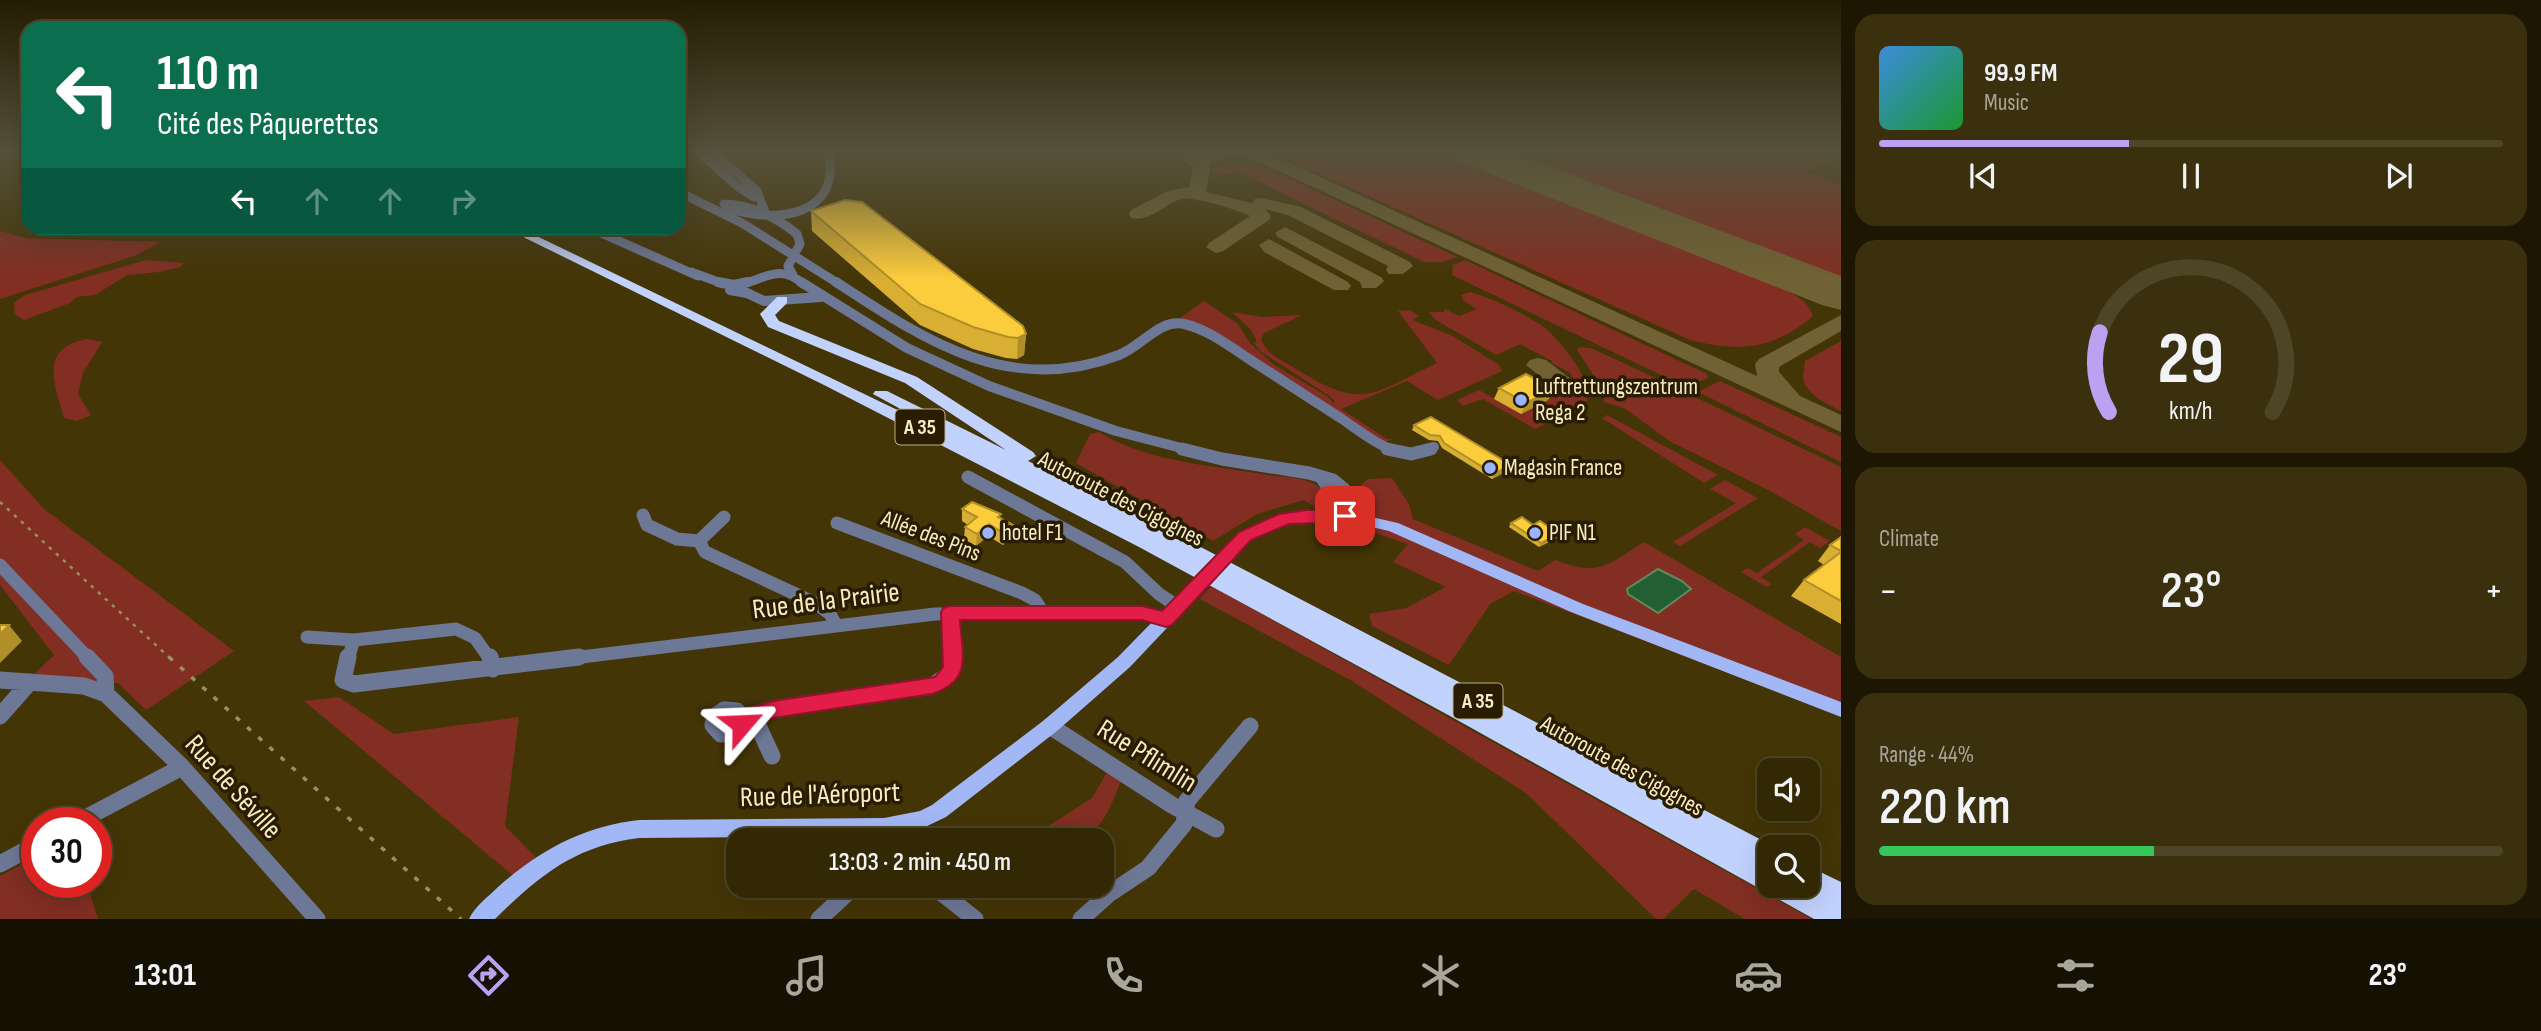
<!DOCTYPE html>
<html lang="en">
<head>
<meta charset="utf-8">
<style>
  :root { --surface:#332804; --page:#3b300e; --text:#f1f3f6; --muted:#a9a69a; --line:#4e4426; --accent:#bca0f2 }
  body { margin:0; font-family:"Sofia Sans Condensed",sans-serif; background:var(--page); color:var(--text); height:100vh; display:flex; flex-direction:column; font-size:26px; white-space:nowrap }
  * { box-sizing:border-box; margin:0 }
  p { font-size:23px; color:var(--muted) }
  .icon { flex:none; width:38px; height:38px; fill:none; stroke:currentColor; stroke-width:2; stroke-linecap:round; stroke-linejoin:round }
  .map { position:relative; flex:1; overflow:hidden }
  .panel { display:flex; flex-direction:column; gap:14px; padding:14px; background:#1c1602; width:700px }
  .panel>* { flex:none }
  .hud { position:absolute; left:21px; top:21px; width:665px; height:214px; border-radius:21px; box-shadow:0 7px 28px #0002,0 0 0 2px var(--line); background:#0b6e4f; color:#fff; overflow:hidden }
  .buttons { position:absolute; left:1757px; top:758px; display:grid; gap:14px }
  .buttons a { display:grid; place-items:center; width:63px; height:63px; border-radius:14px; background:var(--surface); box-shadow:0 7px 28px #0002,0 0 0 2px var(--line); font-size:35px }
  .speed { position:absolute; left:21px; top:807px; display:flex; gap:14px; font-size:35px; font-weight:700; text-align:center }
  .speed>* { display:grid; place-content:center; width:91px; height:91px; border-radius:50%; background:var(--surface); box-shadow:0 7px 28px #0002,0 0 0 2px var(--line); line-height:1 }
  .speed .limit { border:10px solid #d22; background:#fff; color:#111 }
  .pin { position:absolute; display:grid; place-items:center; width:60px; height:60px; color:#fff; margin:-30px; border-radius:14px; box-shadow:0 4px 10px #0006 }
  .me { position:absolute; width:77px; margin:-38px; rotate:64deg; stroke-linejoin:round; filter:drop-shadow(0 0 5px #0008) }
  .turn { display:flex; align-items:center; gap:24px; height:147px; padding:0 21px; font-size:32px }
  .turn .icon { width:91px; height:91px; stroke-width:2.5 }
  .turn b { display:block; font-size:49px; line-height:60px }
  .lanes { display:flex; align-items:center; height:66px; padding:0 21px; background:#0003; justify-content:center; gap:35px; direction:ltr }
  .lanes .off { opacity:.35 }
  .big { font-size:52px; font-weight:600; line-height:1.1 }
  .panel .tile { flex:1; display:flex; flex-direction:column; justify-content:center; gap:10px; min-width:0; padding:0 24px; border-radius:21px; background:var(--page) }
  .panel .dial { align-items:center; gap:0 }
  .dial svg { height:182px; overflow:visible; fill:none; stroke:var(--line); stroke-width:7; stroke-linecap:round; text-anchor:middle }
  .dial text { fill:var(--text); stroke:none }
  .song { display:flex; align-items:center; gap:21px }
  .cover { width:84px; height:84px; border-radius:10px; background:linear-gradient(135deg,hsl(210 70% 55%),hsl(130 70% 35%)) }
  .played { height:7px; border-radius:4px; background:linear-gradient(90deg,var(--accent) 40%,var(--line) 40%) }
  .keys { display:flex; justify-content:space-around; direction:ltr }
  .heat { display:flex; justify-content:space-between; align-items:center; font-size:38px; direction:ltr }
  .charge { height:10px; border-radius:5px; background:linear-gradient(90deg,#34c759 44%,var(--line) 0) }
  .trip { position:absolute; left:726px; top:828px; width:388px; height:70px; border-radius:21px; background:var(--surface); box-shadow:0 7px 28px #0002,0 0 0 2px var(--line); font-weight:600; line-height:70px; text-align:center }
  .menu { display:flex; height:112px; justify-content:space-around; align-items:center; background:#141002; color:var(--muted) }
  .menu .icon { width:49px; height:49px }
  .menu .on { color:var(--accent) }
  .menu b { font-size:32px; color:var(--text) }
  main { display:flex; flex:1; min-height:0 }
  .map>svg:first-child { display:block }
</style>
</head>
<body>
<main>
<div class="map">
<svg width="1841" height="919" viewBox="0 0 1841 919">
  <rect width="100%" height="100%" fill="#443506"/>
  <path fill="#822e23" d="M1282 151H1436L1773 284C1788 292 1808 298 1813 316 1774 350 1737 352 1690 340L1297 164 1285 157Z
    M1573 151H1753L1841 185V278L1538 164Z
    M1757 151C1778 151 1813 145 1829 162L1806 171Z
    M1230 163 1267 168 1457 257 1442 262H1424L1239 172 1219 176 1210 168Z
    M0 231 26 238 161 242 134 256 0 299Z
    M146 260 184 263 180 267 159 272 127 275 95 295 76 297 70 303 24 320 15 314 14 303 25 295Z
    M1465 260 1707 374 1708 378 1686 387 1452 275 1453 265Z
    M1470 292C1490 297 1527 315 1544 327 1558 338 1601 388 1584 404 1579 408 1570 411 1564 414L1543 403 1578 384 1569 372 1551 363 1552 361 1520 344 1496 355 1436 320 1429 312H1444L1445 309 1459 316 1477 309 1464 301 1461 295Z
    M1204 301 1238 324 1250 343 1274 365 1327 396 1334 404 1335 401 1328 395 1260 351 1254 343 1257 342 1251 330 1232 312 1262 317 1302 315 1264 333 1261 339C1266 354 1280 359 1293 367 1363 411 1368 396 1437 363L1398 311 1410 310 1419 316 1412 320 1453 336 1499 365 1502 371 1438 400 1407 381 1341 409 1387 439H1394L1385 442 1180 318Z
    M87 339 102 342 83 373 78 394 91 415 76 421 64 418C54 382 39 348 87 339Z
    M1841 341V411C1829 405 1805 394 1803 378 1803 373 1805 366 1805 361Z
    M1579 347 1591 348 1647 374 1841 467V531L1768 490 1671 442 1624 408 1604 402 1605 393 1577 350Z
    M1720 381 1841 437V462L1698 392Z
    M1479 390 1521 414 1537 406 1553 420 1535 429 1483 399 1463 406 1457 400Z
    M1607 415 1718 475 1704 483 1602 418Z
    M1099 432C1145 461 1208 465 1261 474 1277 477 1305 476 1319 487 1322 489 1326 496 1328 500L1363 507 1353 492 1368 479 1392 478 1409 504 1413 519 1538 571 1555 560C1599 577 1607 565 1644 542L1841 657V716L1514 591 1490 604 1449 665 1372 626 1369 614 1406 608 1446 587 1393 562 1408 544 1336 520 1304 500 1257 514 1213 541 1076 463 1090 434Z
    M0 460 44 509 234 651 146 710 118 683 32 676 54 655 0 585Z
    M1725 480 1758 498 1680 546 1673 542 1736 503 1710 489Z
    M1805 527 1830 541 1820 548 1810 542 1761 577 1771 584 1767 587 1741 572 1747 568 1757 573 1804 540 1795 534Z
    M1211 586 1812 919H1745L1694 889 1663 919H1656L1527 794 1352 681 1200 599Z
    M339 697 394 734 519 717 505 826 538 860 516 878 304 701Z
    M1107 772 1121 781C1105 820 1100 840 1054 840L1044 829 1092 798Z
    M37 856V882H86L98 919H0V876Z"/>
  <path fill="#226034" stroke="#638a5f" stroke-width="2" d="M1658 569 1682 581 1691 589 1658 613 1628 594 1627 589Z"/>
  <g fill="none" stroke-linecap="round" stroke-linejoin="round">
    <path fill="#706234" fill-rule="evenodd" d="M1171 151H1190L1199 156 1215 151H1239L1237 155 1211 163 1206 192 1252 203 1255 199 1261 198 1301 207 1410 262 1413 266 1403 274H1389L1386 270 1388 266 1288 215 1265 209 1271 216 1269 220 1223 251 1216 253 1206 247 1209 243 1250 216C1238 210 1193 196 1181 199 1165 204 1150 222 1131 218L1129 214 1131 210 1168 191 1189 187 1193 167Z
      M1242 151H1263L1757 376 1755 364 1759 359 1841 315V331L1779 367V372L1800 396 1841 415V432L1244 155Z
      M1285 227 1381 277 1384 281 1376 288H1362L1360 282 1278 237 1275 233Z
      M1269 239 1348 282 1351 286 1348 290H1334L1264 252 1259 245Z
      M1812 277 1841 291V306L1805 287 1802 283 1805 279Z
      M1538 358 1546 360 1572 380C1562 394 1547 405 1529 400L1526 395 1529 390 1547 382 1526 365 1530 360Z"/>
    <path fill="#706234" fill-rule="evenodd" d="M1449 151H1508L1841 276V310L1822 305 1455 160Z"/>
    <path stroke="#6d7896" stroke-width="9" d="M698 151 737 186 754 197
      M712 151 757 191 765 212
      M679 192 742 223 839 284
      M724 204C752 205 775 216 797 234L800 244 788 266 793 275
      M728 208C775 224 843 217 828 151
      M590 228 698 276
      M691 272 724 284
      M742 284C766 278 781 264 803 284"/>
    <path stroke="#6d7896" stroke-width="10" d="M718 282 734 285 748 282
      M801 282 907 348 989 386 1116 431 1189 450
      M836 282C926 341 1009 397 1119 355 1141 347 1160 318 1184 324 1207 329 1229 346 1249 359 1280 379 1311 399 1342 419 1358 430 1374 443 1392 450
      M730 290 747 293 764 301 821 297
      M1426 450 1434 447"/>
    <path stroke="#6d7896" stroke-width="13" d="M1182 449 1222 459 1309 473 1333 480 1344 489 1354 517
      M1387 449 1411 454 1431 449
      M968 477 1125 562 1159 594 1177 606
      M1321 477 1334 496 1337 515
      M643 515 647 525 677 539 699 541 705 552 817 604 830 614 836 625
      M837 523 1022 593 1035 600 1043 612
      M699 541 724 517
      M0 565 89 659
      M950 613 953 659
      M307 637 354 640 456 629 475 638 490 659
      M348 659 354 640
      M565 659 935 614 1142 613 1165 620"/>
    <path stroke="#6d7896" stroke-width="17" d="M87 657 105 676 106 694
      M348 657 343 680 354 684 579 657
      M490 657 493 669
      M0 680 84 686 106 694 182 767 317 919
      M724 710 737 711 743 718 736 731 721 734 713 725 715 716Z
      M753 715 772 756
      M0 716 30 682
      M743 718 773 709 932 686 950 674 952 657
      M1050 726 1172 805 1216 829
      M78 822 182 767
      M900 825V840
      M0 864 37 844
      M933 886 975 919
      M819 919 855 886
      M1081 919 1109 894 1148 868 1184 824 1187 801 1250 726"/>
    <path fill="#a2b7f5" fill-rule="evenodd" d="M1307 510 1345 511 1398 523 1583 604 1841 702V717L1571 612 1389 531 1345 521 1307 520 1288 523 1250 540 1130 667 1057 731 946 817 923 828 884 836 639 838C575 846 540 875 495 919H469C475 906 488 897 498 887 540 850 584 826 639 820L884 818 920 811 932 805 1043 721 1118 657 1240 532 1280 515Z"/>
    <path fill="#c2d2fe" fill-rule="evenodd" d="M505 228H520L941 431 873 394 875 391H887L1006 450 905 383 768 327 760 314 777 297H787V303L775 315 779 321 917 377 1033 452 1036 456 1028 461 1193 543 1775 847H1769V886H1808V866L1841 882V919H1814L1450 716 1139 547 824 385Z"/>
    <path stroke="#9d8e62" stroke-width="2.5" stroke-dasharray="3.5 6" stroke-linecap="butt" d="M0 502 171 659"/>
    <path stroke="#9d8e62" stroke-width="3.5" stroke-dasharray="5 10" stroke-linecap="butt" d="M169 657 461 919"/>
  </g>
  <path fill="#d8af33" d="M811 211 1026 334 1024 355 1017 359 1006 358 973 349 920 325 812 231Z
    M1499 388 1554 389 1548 400 1521 414 1494 399Z
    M1414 425 1511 465 1509 470 1492 479 1442 448 1438 441 1429 440 1412 430Z
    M962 509 1001 518 1012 537 1003 545 988 536 976 546 964 539 965 527 968 525 962 521Z
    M1511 523 1533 525 1557 538 1539 547 1509 527Z
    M1841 537V624L1791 596 1804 580 1824 565 1818 561 1830 545Z"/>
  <path fill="#b08f29" d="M1026 334 1024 355 1017 359 1018 338Z
    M1554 389 1548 400 1521 414 1526 403Z
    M1511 465 1509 470 1492 479 1494 474Z
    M989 524 988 536 976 546 977 534Z
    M1013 525 1012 537 1003 545V533Z
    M1559 534 1557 538 1539 547 1541 543Z
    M9 625 22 641 0 663V634Z"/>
  <path fill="#fbcc3b" stroke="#b08f29" stroke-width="2" d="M845 200 862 202 1023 326 1026 334 1018 338 1008 337 973 327 920 304 811 211Z
    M1526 374 1554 389 1526 403 1499 388Z
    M1431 417 1511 465 1494 474 1444 443 1440 436 1430 435 1414 425Z
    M972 502 1001 514 998 517 1013 525 1003 533 989 524 977 534 965 527 977 517 962 509Z
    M1522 517 1533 525 1540 521 1559 534 1541 543 1511 523Z
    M1841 537V551L1830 545Z
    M1841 552V601L1804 580Z
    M0 625H9L0 634Z"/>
  <linearGradient id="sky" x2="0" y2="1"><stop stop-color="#251d03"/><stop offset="0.54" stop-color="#56513b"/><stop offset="1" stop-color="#56513b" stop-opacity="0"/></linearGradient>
  <rect width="1841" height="279" fill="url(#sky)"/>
  <path fill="#e11d48" stroke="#92132f" stroke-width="2" d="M1307 510H1345L1354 516 1345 522 1289 524 1251 540 1172 625 1166 627 1142 620H960C962 655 973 681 932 694L773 718 753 724 750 730 742 733 735 730 732 724 736 712 773 701 935 677 943 667 941 613 943 608 950 606H1142L1162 611 1239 532 1279 514Z"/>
  <g fill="#9cb4fd" stroke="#281d00" stroke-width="2.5">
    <circle cx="1521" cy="400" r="7"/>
    <circle cx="1490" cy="468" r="7"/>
    <circle cx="988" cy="533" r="7"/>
    <circle cx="1535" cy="533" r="7"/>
  </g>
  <g text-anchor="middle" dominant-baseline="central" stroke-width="7" stroke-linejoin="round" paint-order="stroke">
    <g fill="#281d00" stroke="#bbad88" stroke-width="2">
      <rect x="895.5" y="409.5" width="49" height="35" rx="5"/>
      <rect x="1453.5" y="683.5" width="49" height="35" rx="5"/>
    </g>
    <g font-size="21" font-weight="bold" fill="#faebc3">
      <text x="920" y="427">A 35</text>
      <text x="1478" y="701">A 35</text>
    </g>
    <g font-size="23" fill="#faebc3" stroke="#281d00" text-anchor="start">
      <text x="1535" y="387">Luftrettungszentrum<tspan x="1535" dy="26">Rega 2</tspan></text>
      <text x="1504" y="468">Magasin France</text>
      <text x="1002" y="533">hotel F1</text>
      <text x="1549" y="533">PIF N1</text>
    </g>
    <g font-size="23" fill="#faebc3" stroke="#281d00">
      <text transform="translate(1121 499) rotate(27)">Autoroute des Cigognes</text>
      <text transform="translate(931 536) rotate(21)">Allée des Pins</text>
      <text transform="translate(1622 766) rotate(29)">Autoroute des Cigognes</text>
    </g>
    <g font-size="28" fill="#faebc3" stroke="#281d00">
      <text transform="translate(826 601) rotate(-7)">Rue de la Prairie</text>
      <text transform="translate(1147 756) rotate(32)">Rue Pflimlin</text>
      <text transform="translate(233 787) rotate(48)">Rue de Séville</text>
      <text transform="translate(820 795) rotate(-2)">Rue de l'Aéroport</text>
    </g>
  </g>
</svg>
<div class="buttons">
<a><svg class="icon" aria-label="sound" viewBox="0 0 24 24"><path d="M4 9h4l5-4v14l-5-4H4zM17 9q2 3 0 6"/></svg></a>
<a><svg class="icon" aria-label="search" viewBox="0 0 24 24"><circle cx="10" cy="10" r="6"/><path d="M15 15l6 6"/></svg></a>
</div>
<div class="speed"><div class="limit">30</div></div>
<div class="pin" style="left:1345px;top:516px;background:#d93025"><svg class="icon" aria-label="arrive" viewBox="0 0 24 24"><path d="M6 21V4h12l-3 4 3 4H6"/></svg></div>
<svg class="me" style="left:742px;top:724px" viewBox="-20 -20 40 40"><path d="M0-17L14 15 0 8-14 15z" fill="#e11d48" stroke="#fff" stroke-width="4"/></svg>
<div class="trip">13:03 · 2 min · 450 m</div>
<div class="hud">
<div class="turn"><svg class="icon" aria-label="left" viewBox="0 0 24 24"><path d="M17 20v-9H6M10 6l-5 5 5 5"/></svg><div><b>110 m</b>Cité des Pâquerettes</div></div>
<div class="lanes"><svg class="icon" aria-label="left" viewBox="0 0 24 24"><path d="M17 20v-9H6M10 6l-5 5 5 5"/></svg><svg class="icon off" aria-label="ahead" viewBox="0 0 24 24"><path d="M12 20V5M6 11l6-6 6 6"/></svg><svg class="icon off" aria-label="ahead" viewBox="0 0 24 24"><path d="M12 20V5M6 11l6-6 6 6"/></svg><svg class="icon off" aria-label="right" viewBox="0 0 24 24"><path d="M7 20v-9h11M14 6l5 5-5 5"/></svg></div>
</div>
</div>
<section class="panel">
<div class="tile">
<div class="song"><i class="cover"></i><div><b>99.9 FM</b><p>Music</p></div></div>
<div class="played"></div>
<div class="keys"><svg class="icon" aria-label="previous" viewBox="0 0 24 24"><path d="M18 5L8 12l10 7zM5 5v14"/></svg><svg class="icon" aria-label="pause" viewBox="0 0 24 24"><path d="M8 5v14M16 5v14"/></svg><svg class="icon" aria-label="next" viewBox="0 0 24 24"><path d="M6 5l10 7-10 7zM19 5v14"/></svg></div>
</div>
<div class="tile dial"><svg viewBox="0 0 100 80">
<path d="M14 69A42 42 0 1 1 86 69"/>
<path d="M14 69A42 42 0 0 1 10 34" stroke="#bca0f2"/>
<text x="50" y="56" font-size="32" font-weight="700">29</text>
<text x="50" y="72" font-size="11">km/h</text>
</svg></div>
<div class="tile"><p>Climate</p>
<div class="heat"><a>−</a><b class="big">23°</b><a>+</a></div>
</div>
<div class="tile"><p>Range · 44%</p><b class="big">220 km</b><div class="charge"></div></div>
</section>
</main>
<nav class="menu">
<b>13:01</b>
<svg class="icon on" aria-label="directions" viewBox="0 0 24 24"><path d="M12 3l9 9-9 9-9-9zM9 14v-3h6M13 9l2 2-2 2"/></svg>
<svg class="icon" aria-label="music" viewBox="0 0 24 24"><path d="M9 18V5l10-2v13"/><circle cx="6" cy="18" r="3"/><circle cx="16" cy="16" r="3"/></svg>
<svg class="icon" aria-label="phone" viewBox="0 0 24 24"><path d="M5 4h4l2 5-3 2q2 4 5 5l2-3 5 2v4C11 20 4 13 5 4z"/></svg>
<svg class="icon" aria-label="climate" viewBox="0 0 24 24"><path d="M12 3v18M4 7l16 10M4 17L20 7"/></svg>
<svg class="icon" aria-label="car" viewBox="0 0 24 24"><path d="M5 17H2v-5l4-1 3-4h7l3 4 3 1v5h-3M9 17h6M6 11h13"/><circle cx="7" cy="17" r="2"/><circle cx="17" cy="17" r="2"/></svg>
<svg class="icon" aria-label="filters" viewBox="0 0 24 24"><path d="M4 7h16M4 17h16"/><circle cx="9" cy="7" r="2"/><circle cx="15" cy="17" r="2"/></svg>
<b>23°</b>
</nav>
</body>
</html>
